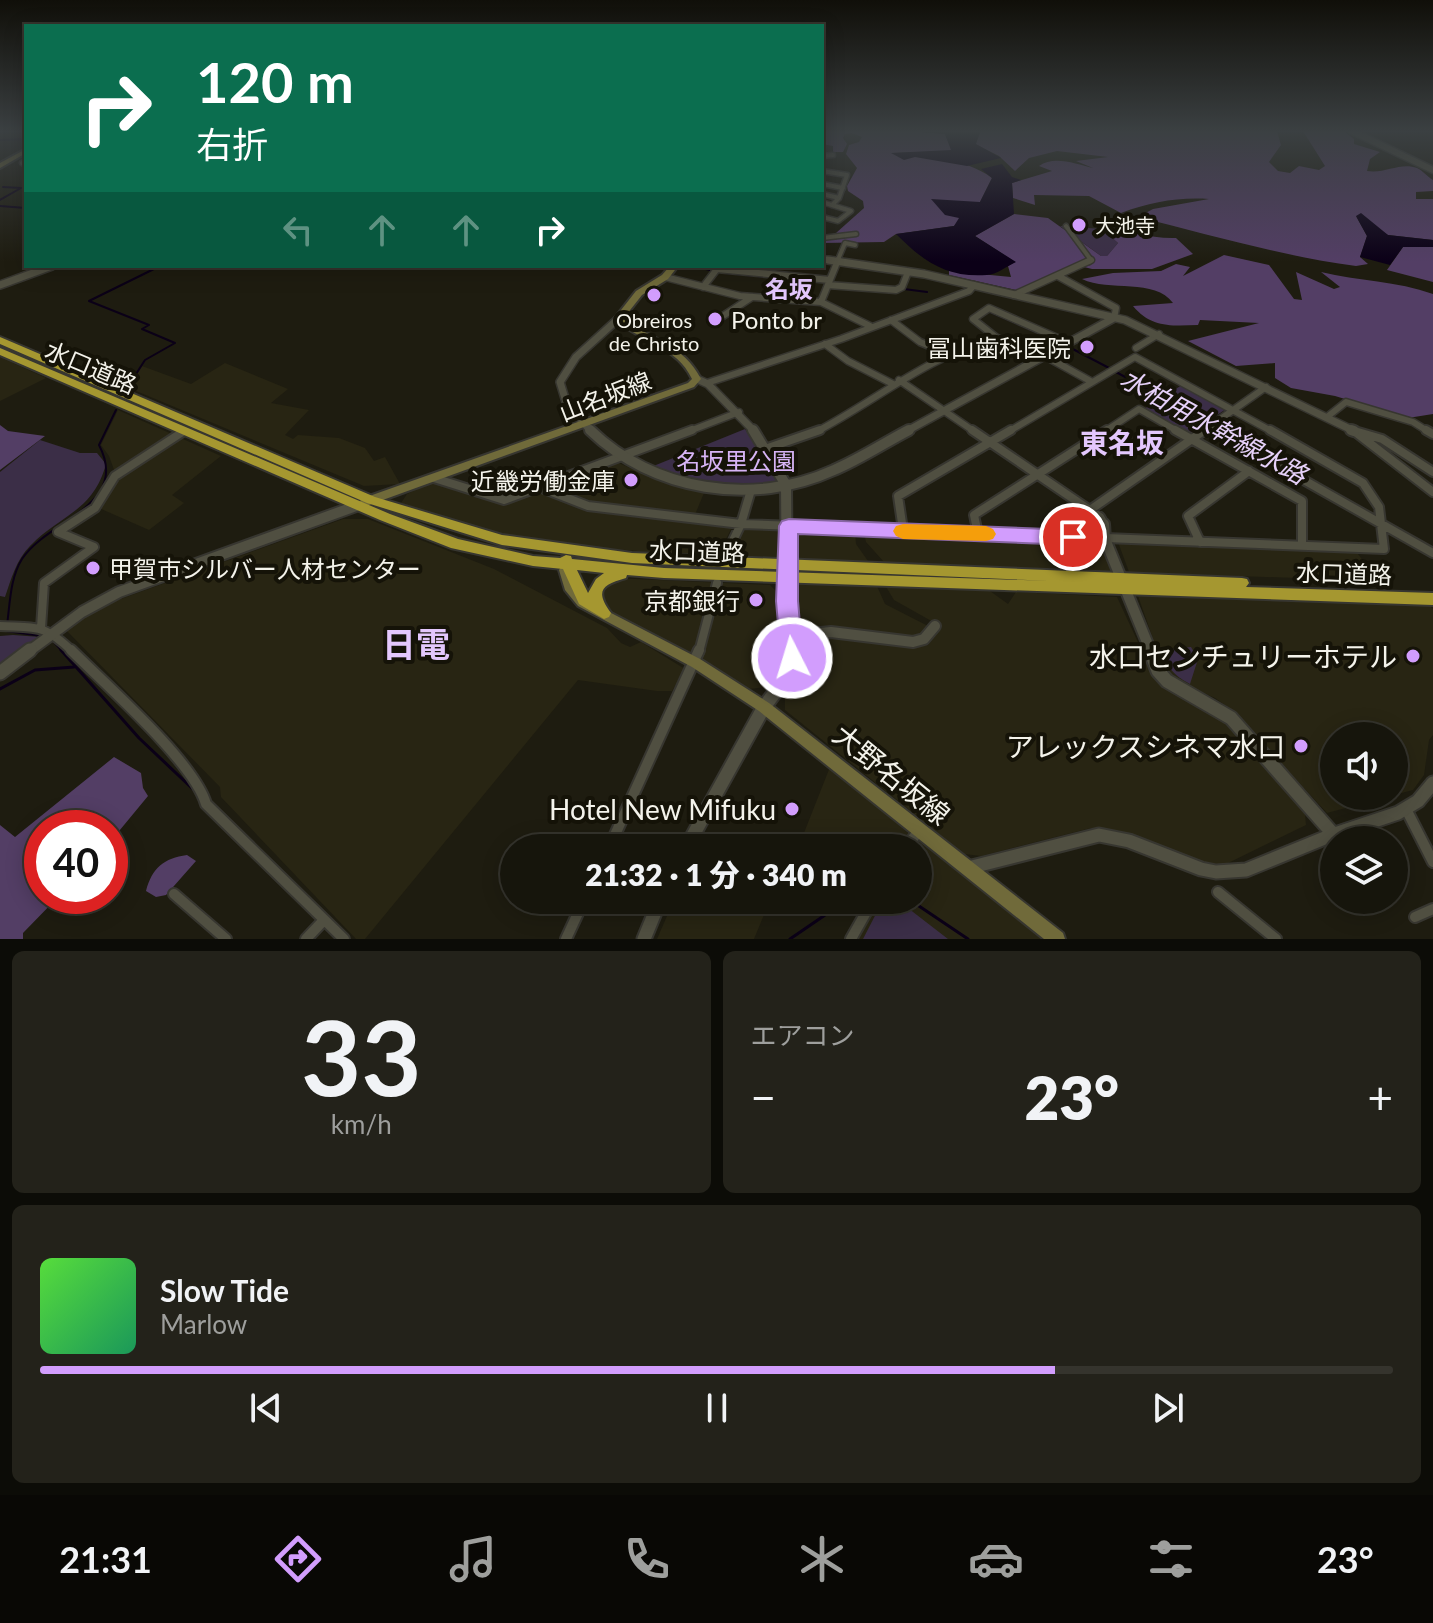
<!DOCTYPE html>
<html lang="ja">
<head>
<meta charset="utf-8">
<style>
  :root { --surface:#16150c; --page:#23221a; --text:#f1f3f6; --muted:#9e9f9d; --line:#35342d; --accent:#d29dfd }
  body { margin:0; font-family:Lato,"Noto Sans JP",sans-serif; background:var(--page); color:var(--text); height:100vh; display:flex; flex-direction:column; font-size:30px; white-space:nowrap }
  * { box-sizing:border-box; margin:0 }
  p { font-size:26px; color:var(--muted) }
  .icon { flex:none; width:44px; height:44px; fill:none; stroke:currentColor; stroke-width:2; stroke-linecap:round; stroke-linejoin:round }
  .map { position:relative; height:939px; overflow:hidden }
  .panel { display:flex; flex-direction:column; gap:12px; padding:12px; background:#0c0c07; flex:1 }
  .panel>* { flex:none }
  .top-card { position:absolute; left:24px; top:24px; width:800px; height:244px; border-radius:0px; box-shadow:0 4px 20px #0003,0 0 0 2px var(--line); background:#0b6e4f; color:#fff; overflow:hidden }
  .buttons { position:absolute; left:1320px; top:722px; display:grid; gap:16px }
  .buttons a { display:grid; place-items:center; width:88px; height:88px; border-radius:50%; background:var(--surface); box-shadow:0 4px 20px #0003,0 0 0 2px var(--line); font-size:40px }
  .speed { position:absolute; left:24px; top:810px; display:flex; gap:16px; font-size:40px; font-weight:700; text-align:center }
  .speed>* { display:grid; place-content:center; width:104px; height:104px; border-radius:50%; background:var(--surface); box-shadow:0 4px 20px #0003,0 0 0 2px var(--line); line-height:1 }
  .speed .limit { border:12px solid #d22; background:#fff; color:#111 }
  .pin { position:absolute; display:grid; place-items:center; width:68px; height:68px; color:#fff; margin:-34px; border:4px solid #fff; border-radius:50%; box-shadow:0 2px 8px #0007 }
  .me { position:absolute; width:88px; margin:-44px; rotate:355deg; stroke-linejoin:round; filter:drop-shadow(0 0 6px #0008) }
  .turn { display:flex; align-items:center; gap:28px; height:168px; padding:0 40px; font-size:36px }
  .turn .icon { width:104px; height:104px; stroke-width:2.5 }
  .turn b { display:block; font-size:56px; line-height:68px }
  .lanes { display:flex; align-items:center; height:76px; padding:0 40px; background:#0003; justify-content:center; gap:40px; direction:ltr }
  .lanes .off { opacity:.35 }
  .big { font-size:60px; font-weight:800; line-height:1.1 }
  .panel .widget { flex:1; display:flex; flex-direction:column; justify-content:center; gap:12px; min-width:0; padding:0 28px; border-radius:12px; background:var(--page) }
  .panel .dial { align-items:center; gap:0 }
  .dial b { font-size:104px; line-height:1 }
  .song { display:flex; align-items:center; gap:24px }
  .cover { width:96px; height:96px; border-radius:12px; background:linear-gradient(135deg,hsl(110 70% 55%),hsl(150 70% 35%)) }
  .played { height:8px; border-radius:4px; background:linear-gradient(90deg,var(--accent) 75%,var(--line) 75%) }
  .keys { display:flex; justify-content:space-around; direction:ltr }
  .heat { display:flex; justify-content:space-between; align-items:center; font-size:44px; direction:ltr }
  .panel .tiles { flex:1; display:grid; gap:12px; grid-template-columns:1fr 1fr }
  .widget:last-child { grid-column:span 2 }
  .trip { position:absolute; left:500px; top:834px; width:432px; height:80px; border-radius:40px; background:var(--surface); box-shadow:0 4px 20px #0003,0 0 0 2px var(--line); font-weight:800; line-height:80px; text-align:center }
  .dock { display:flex; height:128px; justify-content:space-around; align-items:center; background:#090805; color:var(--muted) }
  .dock .icon { width:56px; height:56px }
  .dock .current { color:var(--accent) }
  .dock b { font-size:36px; color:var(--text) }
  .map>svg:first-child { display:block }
</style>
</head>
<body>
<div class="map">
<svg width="1433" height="939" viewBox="0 0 1433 939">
  <rect width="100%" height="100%" fill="#1e1c10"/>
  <path fill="#282513" d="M0 357 46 378 0 401Z
    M225 363 288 389 271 403 309 410 285 435 293 439 298 435 339 438 365 448 374 461 385 457 400 484 364 486 129 388 142 366 191 384Z
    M118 410 221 456 172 495 184 503 149 530 99 508 117 478 109 456 101 445Z
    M614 461 667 484 704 493 694 517 598 505 548 488Z
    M432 482 498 503 538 490 587 509 732 527 718 555H683L535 542 479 530 401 503 407 494Z
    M343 519H368L494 569 607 628 621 643 630 647 641 642 685 669 672 691H657L578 680 365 939H356L221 797 220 787 66 630 104 605Z
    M746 528 781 529 780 557 729 556 742 530Z
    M795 529 855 532 856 544 868 561 801 560 796 555Z
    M864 532 1100 541 1111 571 884 562 866 542Z
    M1118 542 1355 550 1378 581 1129 572Z
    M614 578 770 585 776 591 784 667 766 687 749 689 702 658 690 655 605 610 600 602 602 588Z
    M797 582 876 584 885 604 928 626 917 637 799 629Z
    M885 585 990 591 1008 604 1016 592 1117 597 1156 681 1215 712 1305 814 1306 825 1224 865 1186 859 1120 831 1091 828 981 856 964 854 785 710V697L801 638 833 637 913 646 928 645 942 627 894 600Z
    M1138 596 1430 606 1433 609V735L1429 740 1424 775 1413 790 1394 795V736H1334V796H1391L1327 813 1232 710 1215 698 1173 679 1163 667Z
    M830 767 908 833 899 848H798Z
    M919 839 1045 939H969L911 900H918V848H913Z
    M674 900H770L754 939H657Z
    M876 900H909L966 939H855Z"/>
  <path fill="#3b2e47" d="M1060 226 1102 229 1118 243 1107 256H1101Z
    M1182 385 1226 409 1189 434 1144 409Z
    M745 429 779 482C735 490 693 481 651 467Z
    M40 440 80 453H97L106 464C93 512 61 514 30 546 16 560 11 580 5 597L0 596V472Z
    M13 635 41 637 0 667V636Z
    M1191 647 1198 659 1190 684C1173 675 1168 668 1162 650Z
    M904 905 948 939H863L880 906Z"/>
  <path fill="#533e65" d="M822 131H911L945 134 952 151 893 153C925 159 965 157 992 178L980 202 954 226 896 234 884 242 822 243V237L836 233 864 208 863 201 848 191 847 186 857 168 846 154 849 145 859 142 862 137 852 133 845 134 843 138 847 144 843 152H833V146L822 144Z
    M977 131H1277L1281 145 1269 162 1278 171 1290 173 1299 166 1319 170 1325 166 1303 131H1344L1354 139V144L1380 152 1370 159 1367 171C1385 174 1400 162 1417 168 1422 170 1428 177 1433 180V191L1416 192V199H1433V240L1388 235 1356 216 1367 236 1360 257 1368 264 1356 266C1281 256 1211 235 1138 217L1153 209 1209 199C1178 197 1151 202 1121 213L1089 196 1034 195 1035 205 1013 198 1012 183 1052 171 1039 166C1054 155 1076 164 1093 168L1076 161 1108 157 1057 151 1029 158 1015 171 999 156 975 144 980 133Z
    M1014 214 1048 218 1101 256H1107L1118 243 1102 229C1128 230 1151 239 1176 238L1193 254 1152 269H1092L1080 266 1016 290 949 275V271L1011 277 1008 266 1015 262 975 236Z
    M1403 247H1433V282L1387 270Z
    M1224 255 1269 265 1294 299 1302 300 1296 272 1334 289 1340 287 1321 272C1358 281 1397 281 1433 294V414L1408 418 1335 396 1291 388 1275 378V363L1236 366 1188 341 1259 323 1200 320 1198 325C1172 326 1151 328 1133 306L1173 303C1155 278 1109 292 1082 279L1113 273 1161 271 1176 264 1190 267 1183 276Z
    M0 425 8 431 45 436 0 470Z
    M114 757 141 773 143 788 148 796 110 842V828H42V896H59L23 933V939H0V825L15 837Z
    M187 855 196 861 166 895 156 897 146 891C152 868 164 858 187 855Z"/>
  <path fill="#0b0017" d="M909 131H977L980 132 976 144 1001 158 967 166 915 157 904 160 891 153 951 150 945 134Z
    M1002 164 1012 177 1021 180 1012 183 1014 214 975 236 1016 262C1007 266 996 275 987 275 946 278 923 261 896 234L954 226 959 218 945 215 931 199 980 202 992 178 981 169Z
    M1361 213 1388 235 1433 240V247H1403L1390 265 1360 257 1367 236 1356 216Z"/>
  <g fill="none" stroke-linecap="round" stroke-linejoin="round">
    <path stroke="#0b0017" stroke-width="2" d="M0 140 26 139
      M0 200 21 188 3 187
      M0 206 26 208
      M691 266 715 271
      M725 273 778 278
      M904 289 927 292
      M990 312 1061 343
      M1067 346 1111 369
      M1116 372 1209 423
      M125 391 145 360 175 343 142 329 149 325 89 301 160 266
      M7 625C10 604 10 578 22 559 48 519 131 506 99 445L116 410
      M6 631 42 636
      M52 640 63 652"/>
    <path stroke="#0b0017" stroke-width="3" d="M61 650 139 738 196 792
      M0 689 35 670 74 667
      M910 900 968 939
      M790 939 847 900"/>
    <defs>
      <path id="minor-far3" d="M822 156 833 155
        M22 163 26 161
        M822 171 847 175 839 198 832 205
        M822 184 843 188
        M822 194 839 198
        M822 202 851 211 838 221 822 217
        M1066 226 1091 260 1089 262
        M822 238 856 234
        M837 262 845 243 855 245"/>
      <path id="minor-far2" d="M1058 276 1116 308 1114 318
        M665 277 740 296 821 302 870 326
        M828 285 896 290 902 287 908 272
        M703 287 717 269 830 280
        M1014 295 1091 260
        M821 302 838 260
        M723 316 752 297
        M891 320 920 342 946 353
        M1069 343 989 308 973 319 997 338 1045 356 1092 382
        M825 344 848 361 893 384
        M1136 348 1159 334
        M899 380 975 432
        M707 383 841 339 969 291 974 285
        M1327 417 1346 402 1413 422 1429 432
        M1209 426 1219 432
        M687 432 739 412
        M816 432C877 400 929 355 997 338
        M1008 432 1135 357 1273 432
        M1104 432 1139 409 1179 432
        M1202 432 1266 387"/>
      <path id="minor-far1" d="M972 430 1100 517 1104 524
        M1175 430 1302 501V545
        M1215 430 1433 553
        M1426 430 1433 434
        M1354 431 1433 492
        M1358 432 1382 439 1433 472
        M765 449 820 430
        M434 478 504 500 692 430
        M539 487 588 506 741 524 903 530
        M1090 510 1205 430
        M903 530 1384 549 1379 507 1363 483 1270 430
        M903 530 898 496 1011 430
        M978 534 974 515 1107 430
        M1200 542 1188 516 1249 471
        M726 555 741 524 751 490
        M0 626C38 628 44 624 73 652
        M41 628 44 583 94 547 58 532 95 508 115 476 184 431
        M699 652 717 583"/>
      <path id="minor" d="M71 650C105 684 194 762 206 804L344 939
        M1406 809 1433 862
        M609 848 699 650
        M905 848 919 831
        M1218 892 1276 939
        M174 894 226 939
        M1415 917 1433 909
        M306 939 324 920
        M566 939 584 900
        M851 939 873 900"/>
      <path id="tertiary-far3" d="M1352 131 1433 170
        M822 259 842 262"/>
      <path id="tertiary-far2" d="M828 260 924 274 1125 320 1354 431
        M0 285 52 266
        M697 379 708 384 755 432
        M592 432 567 405 560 382 576 357 618 319
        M905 432 1114 318"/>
      <path id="tertiary-far1" d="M590 430C653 491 753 507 834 470 860 459 884 443 909 430
        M753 430 786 485 787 601 792 652
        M1351 430 1354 431
        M1104 524 1105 539 1151 652
        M792 636 831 632 913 642 924 639 935 626
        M28 652 82 612 119 592 356 506"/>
      <path id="tertiary" d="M1150 650 1158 671 1167 681 1231 718 1334 835
        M0 673 30 650
        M686 848 764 707 782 683 792 650
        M968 868 1099 835 1129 841 1201 869 1216 872 1246 870 1332 835 1398 813 1418 801 1433 783
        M644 939 660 900"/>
      <path id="secondary" d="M26 149V153L0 168V163Z
        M670 266H678L668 279 642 295 623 319C651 339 684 345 701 379L694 387 369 505H361L360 502 361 499 688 383 692 379C677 346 639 341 614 319L636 291 662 275Z
        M565 566 569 567 576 588 586 600 700 659 769 703 1063 933 1065 939H1044L759 711 692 667 578 606 565 590 559 570 561 567Z"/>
      <path id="trunk" d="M0 337 375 497 502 535 632 553 1242 578 1247 579 1249 583 1246 587 1433 593V605L664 578 627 575 626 578C601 585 595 591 611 613L609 617 604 619 579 604 563 569 533 566 451 548 380 520 0 355V348L390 514 458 539 533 556 560 558 566 555 571 556 572 559 664 568 1051 581 632 563 502 545 367 503 0 344ZM577 570 604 573 596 579 588 593Z"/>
    </defs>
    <use href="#minor-far3" stroke="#373630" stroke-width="7"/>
    <use href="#minor-far2" stroke="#373630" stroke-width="9"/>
    <use href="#minor-far1" stroke="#373630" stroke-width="12"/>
    <use href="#minor" stroke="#373630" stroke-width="14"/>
    <use href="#tertiary-far3" stroke="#373630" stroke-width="9"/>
    <use href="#tertiary-far2" stroke="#373630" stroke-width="10"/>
    <use href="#tertiary-far1" stroke="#373630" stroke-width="14"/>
    <use href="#tertiary" stroke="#373630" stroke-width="17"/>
    <use href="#secondary" stroke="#373630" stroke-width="4"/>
    <use href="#trunk" stroke="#373630" stroke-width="4"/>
    <use href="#minor-far3" stroke="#504f41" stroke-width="4"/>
    <use href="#minor-far2" stroke="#504f41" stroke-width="6"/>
    <use href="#minor-far1" stroke="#504f41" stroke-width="8"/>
    <use href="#minor" stroke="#504f41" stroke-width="10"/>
    <use href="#tertiary-far3" stroke="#504f41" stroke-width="6"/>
    <use href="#tertiary-far2" stroke="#504f41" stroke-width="7"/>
    <use href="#tertiary-far1" stroke="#504f41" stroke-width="10"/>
    <use href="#tertiary" stroke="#504f41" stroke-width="13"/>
    <use href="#secondary" fill="#706a3a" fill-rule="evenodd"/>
    <use href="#trunk" fill="#a59730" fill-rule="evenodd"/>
  </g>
  <linearGradient id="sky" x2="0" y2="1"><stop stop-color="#100f09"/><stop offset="0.5" stop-color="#3b4042"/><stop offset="1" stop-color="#3b4042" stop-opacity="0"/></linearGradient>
  <rect width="1433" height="262" fill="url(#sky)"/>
  <path fill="#d29dfd" stroke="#8866a4" stroke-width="2" d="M789 519 1073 530 1080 532 1083 537 1080 542 1073 545 798 534V601L803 658 800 665 792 668 784 665 781 658 776 601 779 526 782 521Z"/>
  <path fill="#f59e0b" d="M903 524 986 526 993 529 996 534 993 539 986 541 903 539 896 536 893 531 896 526Z"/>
  <g fill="#d29dfd" stroke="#151308" stroke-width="3">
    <circle cx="1079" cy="225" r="8"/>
    <circle cx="654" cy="295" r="8"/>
    <circle cx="715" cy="319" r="8"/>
    <circle cx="1087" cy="347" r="8"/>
    <circle cx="631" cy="480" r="8"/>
    <circle cx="93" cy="568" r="8"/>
    <circle cx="756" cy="600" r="8"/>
    <circle cx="1413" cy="656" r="8"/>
    <circle cx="1301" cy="746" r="8"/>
    <circle cx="792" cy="809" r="8"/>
  </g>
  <g text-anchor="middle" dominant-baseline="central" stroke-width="8" stroke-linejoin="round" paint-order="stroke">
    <g font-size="20" fill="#f4f3eb" stroke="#151308" text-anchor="start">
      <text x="1095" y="225">大池寺</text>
      <text x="654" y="320" text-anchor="middle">Obreiros<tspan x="654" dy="23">de Christo</tspan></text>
    </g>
    <g font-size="24" font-weight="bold" fill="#e3c7fd" stroke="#151308">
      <text x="789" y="288">名坂</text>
    </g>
    <g font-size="24" fill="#f4f3eb" stroke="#151308" text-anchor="end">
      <text x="731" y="319" text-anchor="start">Ponto br</text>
      <text x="1071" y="347">冨山歯科医院</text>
      <text x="615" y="480">近畿労働金庫</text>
      <text x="109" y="568" text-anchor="start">甲賀市シルバー人材センター</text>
      <text x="740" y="600">京都銀行</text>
    </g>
    <g font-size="24" fill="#f4f3eb" stroke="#151308">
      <text transform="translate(91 367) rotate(23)">水口道路</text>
      <text transform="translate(605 396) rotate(-21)">山名坂線</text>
      <text transform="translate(697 551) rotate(2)">水口道路</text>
      <text transform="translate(1344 573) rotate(2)">水口道路</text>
    </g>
    <g font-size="24" fill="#d7b4f6" stroke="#151308">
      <text x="736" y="460">名坂里公園</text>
    </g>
    <g font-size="26" font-style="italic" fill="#e6d1f9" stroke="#151308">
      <text transform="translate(1214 426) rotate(29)">水柏用水幹線水路</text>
    </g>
    <g font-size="28" font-weight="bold" fill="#e3c7fd" stroke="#151308">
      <text x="1122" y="442">東名坂</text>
    </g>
    <g font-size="28" fill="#f4f3eb" stroke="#151308" text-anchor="end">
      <text x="1397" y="656">水口センチュリーホテル</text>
      <text x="1285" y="746">アレックスシネマ水口</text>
      <text x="776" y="809">Hotel New Mifuku</text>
    </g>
    <g font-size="28" fill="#f4f3eb" stroke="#151308">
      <text transform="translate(892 774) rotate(39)">大野名坂線</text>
    </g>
    <g font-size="34" font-weight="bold" fill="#e3c7fd" stroke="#151308">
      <text x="416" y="643">日電</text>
    </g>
  </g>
</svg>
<div class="buttons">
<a><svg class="icon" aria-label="sound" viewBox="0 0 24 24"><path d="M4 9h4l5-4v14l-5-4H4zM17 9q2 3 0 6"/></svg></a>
<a><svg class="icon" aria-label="layers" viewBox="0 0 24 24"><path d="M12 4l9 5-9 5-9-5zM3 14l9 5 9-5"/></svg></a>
</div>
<div class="speed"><div class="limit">40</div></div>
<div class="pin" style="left:1073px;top:537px;background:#d93025"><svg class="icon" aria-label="arrive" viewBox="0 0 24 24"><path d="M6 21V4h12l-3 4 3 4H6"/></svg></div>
<svg class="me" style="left:792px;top:658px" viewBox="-20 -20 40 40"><circle r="17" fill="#d29dfd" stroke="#fff" stroke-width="3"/><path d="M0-11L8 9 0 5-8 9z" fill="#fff"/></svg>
<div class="trip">21:32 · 1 分 · 340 m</div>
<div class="top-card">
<div class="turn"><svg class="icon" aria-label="right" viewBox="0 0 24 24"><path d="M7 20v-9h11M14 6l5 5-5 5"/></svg><div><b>120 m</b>右折</div></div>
<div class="lanes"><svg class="icon off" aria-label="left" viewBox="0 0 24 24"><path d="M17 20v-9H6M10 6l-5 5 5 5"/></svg><svg class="icon off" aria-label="ahead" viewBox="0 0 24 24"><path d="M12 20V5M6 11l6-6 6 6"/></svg><svg class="icon off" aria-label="ahead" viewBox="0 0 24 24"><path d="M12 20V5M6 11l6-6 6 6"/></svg><svg class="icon" aria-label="right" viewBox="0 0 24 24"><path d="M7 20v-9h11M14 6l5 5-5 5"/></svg></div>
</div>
</div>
<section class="panel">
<div class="tiles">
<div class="widget dial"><b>33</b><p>km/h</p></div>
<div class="widget"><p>エアコン</p>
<div class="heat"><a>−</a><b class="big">23°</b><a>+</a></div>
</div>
<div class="widget">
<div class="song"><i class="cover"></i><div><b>Slow Tide</b><p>Marlow</p></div></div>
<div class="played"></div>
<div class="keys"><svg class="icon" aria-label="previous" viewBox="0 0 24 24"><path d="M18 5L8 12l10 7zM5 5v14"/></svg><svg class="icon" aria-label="pause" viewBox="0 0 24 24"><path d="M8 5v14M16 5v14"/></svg><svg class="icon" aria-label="next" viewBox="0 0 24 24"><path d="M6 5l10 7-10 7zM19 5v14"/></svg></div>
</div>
</div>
</section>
<nav class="dock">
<b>21:31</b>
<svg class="icon current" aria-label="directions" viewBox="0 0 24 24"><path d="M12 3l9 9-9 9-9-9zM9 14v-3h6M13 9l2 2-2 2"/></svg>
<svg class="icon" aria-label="music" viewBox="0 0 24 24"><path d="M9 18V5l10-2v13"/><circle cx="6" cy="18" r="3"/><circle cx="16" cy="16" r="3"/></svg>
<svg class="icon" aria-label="phone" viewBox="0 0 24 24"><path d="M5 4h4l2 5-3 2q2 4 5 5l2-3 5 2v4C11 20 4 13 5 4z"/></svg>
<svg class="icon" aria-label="climate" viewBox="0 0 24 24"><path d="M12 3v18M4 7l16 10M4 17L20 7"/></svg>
<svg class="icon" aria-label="car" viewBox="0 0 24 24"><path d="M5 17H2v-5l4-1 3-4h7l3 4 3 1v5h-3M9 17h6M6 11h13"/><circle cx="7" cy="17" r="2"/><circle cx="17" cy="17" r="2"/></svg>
<svg class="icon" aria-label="filters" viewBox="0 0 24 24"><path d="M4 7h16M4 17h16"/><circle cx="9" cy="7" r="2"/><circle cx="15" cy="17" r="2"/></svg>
<b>23°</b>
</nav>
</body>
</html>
